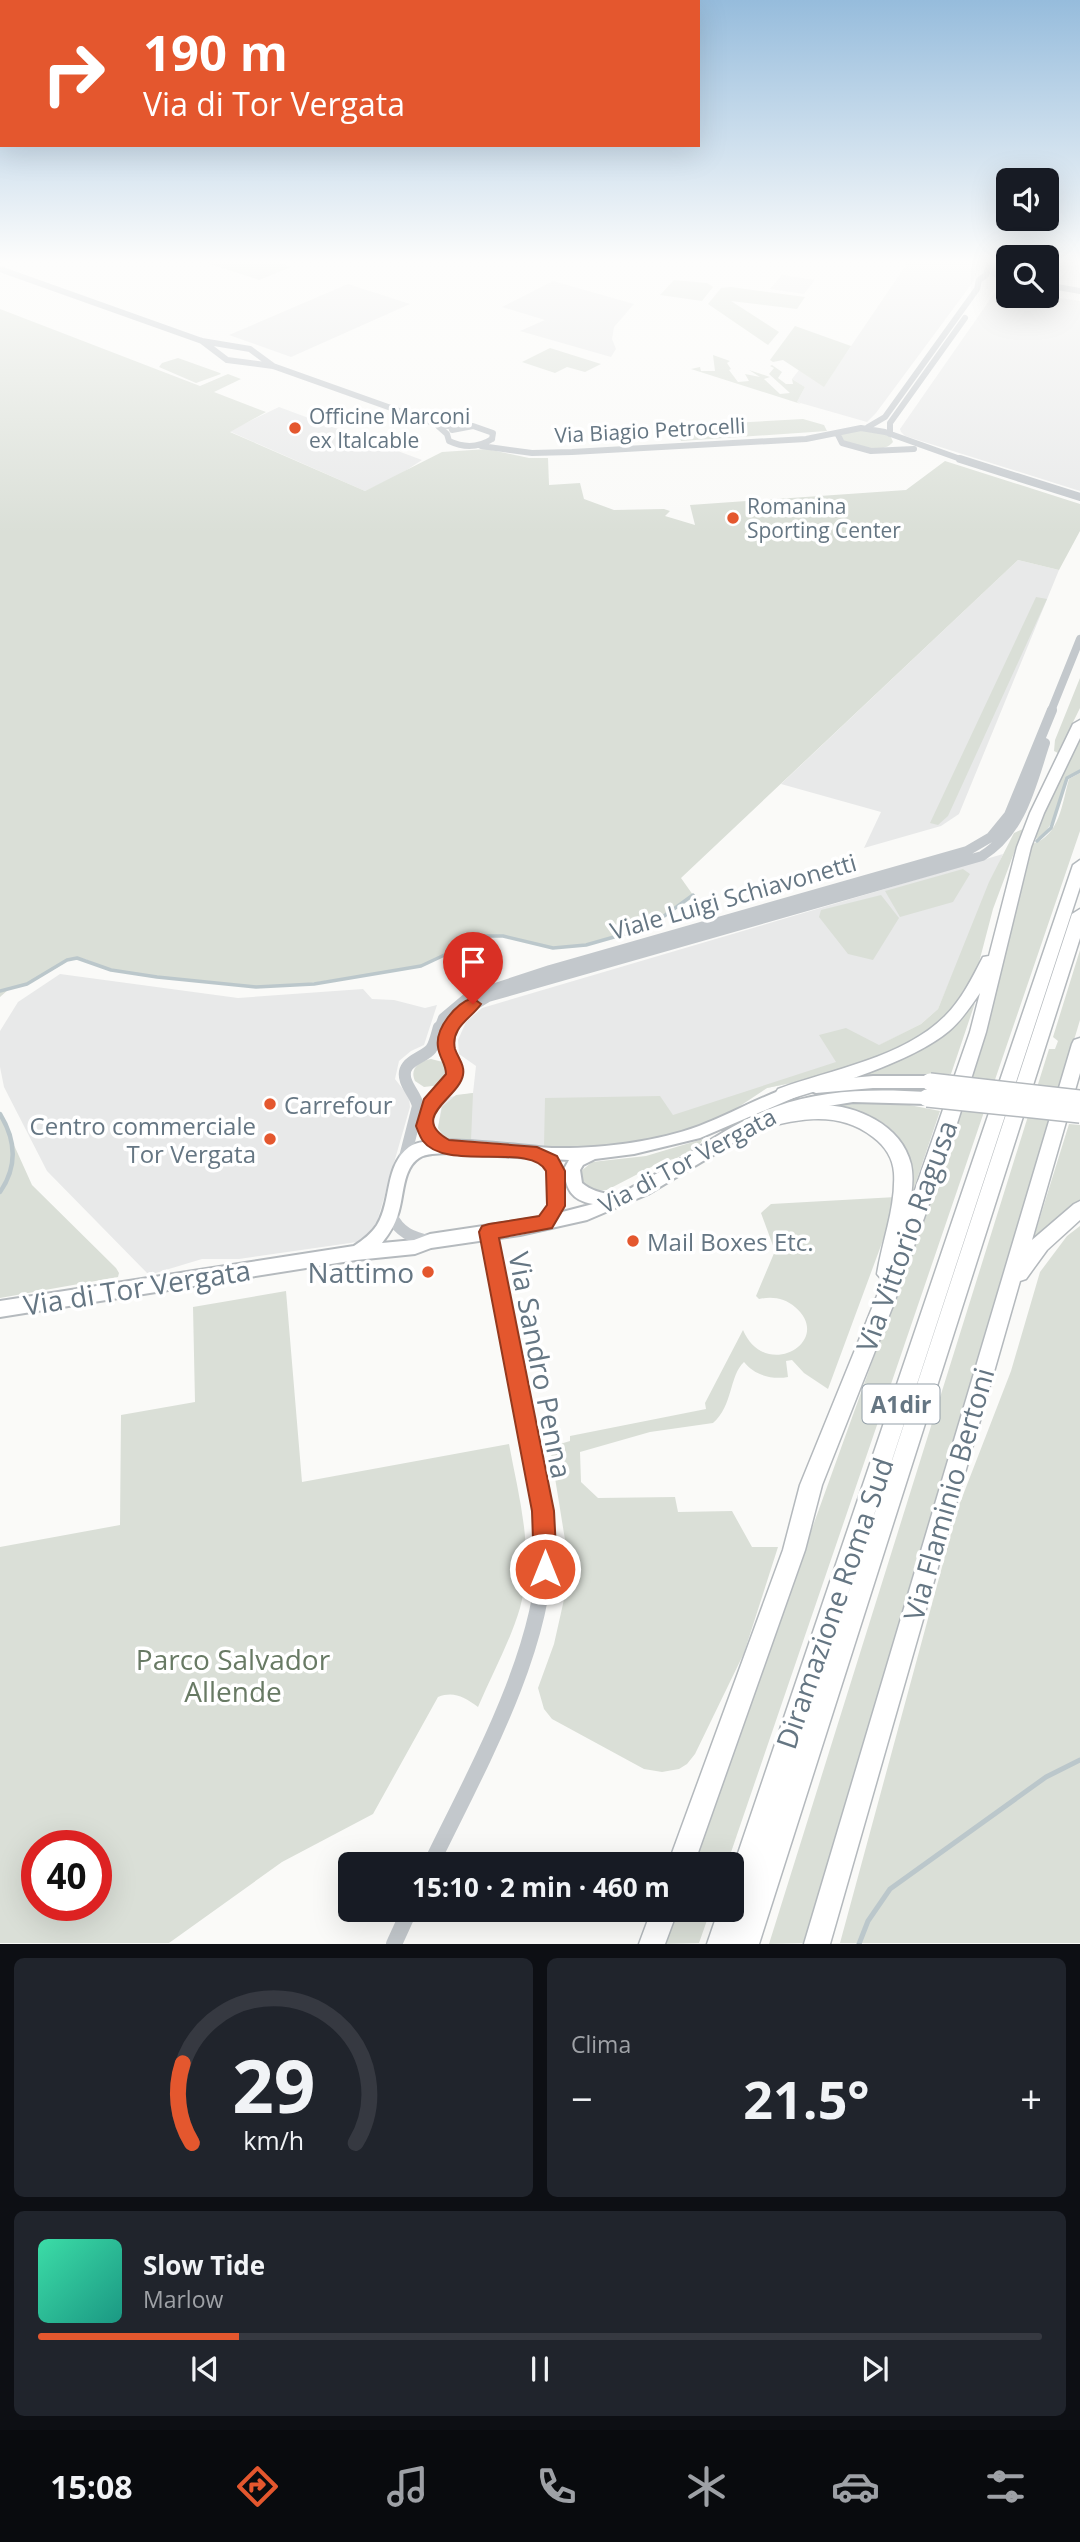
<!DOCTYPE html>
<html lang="it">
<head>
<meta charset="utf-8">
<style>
  :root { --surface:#171b24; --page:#20242c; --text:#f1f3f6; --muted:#9ea1a6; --line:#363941; --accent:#e4572e }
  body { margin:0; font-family:"Open Sans",sans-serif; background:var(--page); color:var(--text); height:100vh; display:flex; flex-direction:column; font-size:26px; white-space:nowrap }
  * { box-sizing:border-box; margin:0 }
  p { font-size:23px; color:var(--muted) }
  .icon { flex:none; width:38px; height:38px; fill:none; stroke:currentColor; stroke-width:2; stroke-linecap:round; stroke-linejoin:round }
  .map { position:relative; height:1944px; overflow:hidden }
  .sheet { display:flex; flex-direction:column; gap:14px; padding:14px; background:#0d0f14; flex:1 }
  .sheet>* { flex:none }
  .top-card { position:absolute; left:0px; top:0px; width:700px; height:147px; box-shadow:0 7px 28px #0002; background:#e4572e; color:#fff; overflow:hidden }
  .controls { position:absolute; left:996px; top:168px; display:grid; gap:14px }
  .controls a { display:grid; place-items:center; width:63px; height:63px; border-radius:10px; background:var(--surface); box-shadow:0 7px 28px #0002; font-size:35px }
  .speed { position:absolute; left:21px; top:1830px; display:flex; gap:14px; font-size:35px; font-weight:700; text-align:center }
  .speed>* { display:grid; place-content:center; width:91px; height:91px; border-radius:50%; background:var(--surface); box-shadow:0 7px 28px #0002; line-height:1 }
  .speed .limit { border:10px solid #d22; background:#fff; color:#111 }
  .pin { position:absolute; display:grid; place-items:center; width:60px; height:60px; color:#fff; margin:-72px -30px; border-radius:50% 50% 50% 0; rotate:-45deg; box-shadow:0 0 7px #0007 }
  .pin .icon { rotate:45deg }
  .me { position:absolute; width:77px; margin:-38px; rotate:0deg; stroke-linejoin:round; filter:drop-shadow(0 0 5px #0008) }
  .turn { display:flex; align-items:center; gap:24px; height:147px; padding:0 28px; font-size:32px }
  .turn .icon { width:91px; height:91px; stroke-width:2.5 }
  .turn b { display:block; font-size:49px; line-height:60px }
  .big { font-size:52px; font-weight:700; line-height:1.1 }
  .sheet .card { flex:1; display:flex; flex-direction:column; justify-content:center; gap:10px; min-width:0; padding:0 24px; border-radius:10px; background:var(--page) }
  .sheet .dial { align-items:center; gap:0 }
  .dial svg { height:182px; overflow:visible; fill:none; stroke:var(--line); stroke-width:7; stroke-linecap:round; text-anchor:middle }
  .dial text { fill:var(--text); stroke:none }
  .song { display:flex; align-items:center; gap:21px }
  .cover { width:84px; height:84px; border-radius:10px; background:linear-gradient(135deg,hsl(160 70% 55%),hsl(170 70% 35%)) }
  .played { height:7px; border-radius:4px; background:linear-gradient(90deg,var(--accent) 20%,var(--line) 20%) }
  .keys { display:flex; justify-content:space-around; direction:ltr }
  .heat { display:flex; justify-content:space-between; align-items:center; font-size:38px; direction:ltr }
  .sheet .tiles { flex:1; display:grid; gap:14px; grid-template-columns:1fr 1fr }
  .card:last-child { grid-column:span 2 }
  .trip { position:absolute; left:338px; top:1852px; width:406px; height:70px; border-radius:10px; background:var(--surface); box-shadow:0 7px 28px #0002; font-weight:700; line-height:70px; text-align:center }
  .menu { display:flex; height:112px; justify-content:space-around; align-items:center; background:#090b0e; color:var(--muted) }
  .menu .icon { width:49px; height:49px }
  .menu .current { color:var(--accent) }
  .menu b { font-size:32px; color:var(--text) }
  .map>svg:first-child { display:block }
</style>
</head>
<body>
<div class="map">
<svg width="1080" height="1944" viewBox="0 0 1080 1944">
  <rect width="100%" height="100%" fill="#fafaf8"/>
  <path fill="#e8e9e9" d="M908 262H981L973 282 876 413 867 422 797 402 805 387 792 379 799 370 824 386Z
    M782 275 815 280 804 294 770 289Z
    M553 281 634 304 614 327 612 339 616 349 611 357 520 331 545 320 502 307Z
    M348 284 410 304 291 357 229 335Z
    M998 288 1008 290V296H1046L1080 301V491L937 446 905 436 901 432 900 429Z
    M279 407 422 460 399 475 365 491 229 431Z
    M1018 560 1059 570 959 814 941 826 864 848 881 812 781 784Z
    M1003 854 938 1009 921 1024 815 1078 767 1088 731 1112 585 1149 451 1140 446 1139 438 1128 442 1103 450 1097 473 1093 476 1066 459 1054 458 1040 466 1022 482 1008Z
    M60 974 238 998 363 989 372 999 394 1000 425 1008 437 1005 424 1045 411 1051 399 1061 395 1079 409 1097 410 1107 375 1229 357 1242 239 1259H202L149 1275 47 1171 4 1087 0 1067V1031L18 1002Z"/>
  <path fill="#dadfd7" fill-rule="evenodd" d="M204 262H277L291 267 259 280Z
    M674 280 707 283 713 287 702 301 660 295Z
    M731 287 805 297 797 309 731 301 779 332 768 345 708 304 721 288Z
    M0 309 200 386 228 374 241 379 214 392 266 412 230 432 365 491 442 452 487 449 529 458H548L549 485 580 483 584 499 614 510 664 509 670 511 665 516 695 525 690 505 906 490 945 461 1080 504V531L1059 570 1018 560 681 878 693 895 649 927 570 948H553L503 936H485L421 966 286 987 242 986 142 975 111 970 85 959 73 958 32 982 8 990 0 997Z
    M795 326 851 346 824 387 783 360 773 362 770 360Z
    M550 348 601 364 585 372 567 367 555 373 522 362Z
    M713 355 730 361 727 363 731 369 729 370 738 382 749 381 745 374 760 377 749 370 770 377 764 379 780 394 790 393 769 374 774 368 770 366 772 365 782 372 778 378 786 384H793L792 379 805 387 797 402 801 404 691 369 700 367 701 371H715Z
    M178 358 220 373 221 374 196 383 159 367 162 363Z
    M803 419 824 425 827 431 681 441 676 426Z
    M844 431H876L891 437 893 442C881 456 858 445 843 441L839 434Z
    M1036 597 1047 599 948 816 938 825 930 823Z
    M1080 678V708L1058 753 1054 751 1055 740Z
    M1080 736V770L1066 778C1059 800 1056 833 1031 841Z
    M1080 773V831L727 1864H691L933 1193 974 1070 1020 879 1032 844C1060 836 1062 803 1069 779Z
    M1023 829 993 909 976 974 965 996 931 1031 863 1063 815 1078 767 1088 723 1117 671 1135 585 1149 544 1146 545 1098 660 1096 673 1115 836 1062 819 1035 846 1028 879 1045 921 1024 938 1009 989 882 1014 833Z
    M963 869 970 874 953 902 900 917 885 891Z
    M881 895 899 918 873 960 848 954 819 917 821 910Z
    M1080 950V1020L804 1943 769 1944 1049 1049H1055L1058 1041 1053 1037Z
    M975 1003 951 1074 839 1078C895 1063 936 1049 975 1003Z
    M431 1059 443 1062 450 1074 441 1085 424 1087 415 1081C409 1068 420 1061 431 1059Z
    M473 1093 471 1141 446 1139 438 1128 442 1107 456 1095Z
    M848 1102H894L940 1111 913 1191C915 1135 884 1115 833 1105Z
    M0 1114 32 1185 116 1268 119 1273 118 1277 0 1298Z
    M1069 1124 1080 1125V1203L1033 1240Z
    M703 1139 699 1146 677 1158 659 1163 607 1190 595 1191 581 1182 580 1172 592 1162 646 1156Z
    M896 1197 886 1232 828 1389 804 1373 792 1360 786 1361 788 1377C772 1380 754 1375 744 1362 729 1376 733 1406 713 1423L650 1432 580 1452 581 1482 598 1498 675 1497 678 1512 732 1511 752 1547H778L744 1653 695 1754 687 1764 679 1769 662 1772 644 1769 552 1719 544 1709 538 1688 554 1644 565 1595 567 1552 550 1447 570 1441V1436L706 1409 705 1403 743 1330C765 1382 835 1341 795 1307 785 1298 772 1296 759 1299L756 1296 775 1251 761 1213 771 1204Z
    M1080 1226V1943H840L958 1508 1011 1371 1040 1272 1067 1236Z
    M286 1291 302 1482 509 1444C519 1498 535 1553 520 1608 510 1642 492 1674 478 1707 464 1697 454 1691 438 1697L373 1814 282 1862 169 1943H0V1547L120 1525 121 1415 195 1402 193 1307ZM37 1846H96V1906H37Z
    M675 1909H711L699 1943 662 1944Z"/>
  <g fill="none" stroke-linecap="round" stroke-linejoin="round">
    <path stroke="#bbc7cb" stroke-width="3.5" d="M1037 841 1051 828 1067 778 1080 771
      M0 991 27 984 67 960 77 958 111 970 157 977 256 987 314 984 421 966 485 936H503L553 948 586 945 649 927 693 895"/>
    <path stroke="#bbc7cb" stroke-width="4.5" d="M0 1114C16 1140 18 1166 0 1192"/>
    <path stroke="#bbc7cb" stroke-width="5" d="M859 1944 868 1921 890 1889 1046 1777 1080 1760"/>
    <defs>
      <path id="major" d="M873 1076H930L935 1078 938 1082 935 1086 930 1088H873L816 1093 811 1091 808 1087 811 1083 816 1081Z
        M793 1086 798 1088 801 1092 798 1096 700 1138 634 1154 595 1159 583 1165 580 1170 582 1183C590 1190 604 1195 616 1194 625 1193 637 1184 645 1180 689 1157 728 1124 775 1107 824 1089 875 1089 927 1092L932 1094 935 1098 932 1102 927 1104 853 1102 798 1111 753 1131 648 1194 587 1220 520 1235 431 1248 415 1254 356 1260 0 1317V1301L354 1246C363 1240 371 1234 377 1225 392 1201 384 1166 409 1147 430 1132 523 1147 552 1148 599 1149 656 1142 699 1126 731 1114 761 1096 793 1086ZM446 1153 569 1160 564 1169C566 1189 571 1200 593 1204L543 1217 430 1234 414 1240 382 1243C389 1234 395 1225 398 1214 404 1197 402 1169 419 1158 426 1153 438 1154 446 1153Z"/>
      <path id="highway" d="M1080 720V738L1044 813 1031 847 986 1032 953 1136 894 1303 822 1485 805 1550 694 1864H668L783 1550 800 1485 883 1281 877 1274C882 1241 896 1207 894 1173 893 1158 885 1146 873 1137 836 1108 792 1120 750 1132L744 1130 741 1125 744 1120C767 1113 793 1106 818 1105 855 1104 901 1124 911 1164 914 1178 912 1193 909 1207L970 1032 980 993C971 1006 962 1020 949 1031 912 1062 831 1086 784 1101L778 1099 775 1094 778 1089C832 1069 903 1058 945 1016 962 999 972 978 983 957L989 956 1017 847 1030 813 1073 724Z
        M1080 860V887L809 1713 1072 914 1080 909V938L759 1944H707L719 1909H732V1871L1073 865Z
        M1080 1038V1073L1032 1240 1074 1204 1080 1201V1220L1047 1250 1026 1279 1020 1281 830 1944H804L1072 1044 1074 1040Z
        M652 1909H678L665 1944H639Z"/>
    </defs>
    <use href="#major" stroke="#b5babe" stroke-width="4"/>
    <use href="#highway" stroke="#b4b9bd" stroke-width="3"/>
    <path stroke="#c3c8cc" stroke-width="6" d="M998 262 994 273 1007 282 1001 286
      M0 269 202 341 250 349 273 366
      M1046 285 1080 291
      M202 341 227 360 273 366 436 424 459 428
      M438 426 447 434 449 441C464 448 478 448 492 439
      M868 427 885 417 977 289 979 280 986 275 990 262
      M452 430 473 426 493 433 492 439
      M837 433 842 443 871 451 914 449
      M890 434V423L965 318
      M481 446 532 453 572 452 806 439 861 428 885 432 966 461"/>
    <path stroke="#c3c8cc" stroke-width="8" d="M960 459 1080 497
      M1051 711 1080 639"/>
    <path stroke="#c3c8cc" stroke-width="10" d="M439 1029 443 1018 468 997 550 970 967 851 991 837 1009 815 1052 710
      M450 1029 463 1012 488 997 982 856C1022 831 1031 785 1045 743"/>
    <path stroke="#c3c8cc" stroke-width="12" d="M446 1147 429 1136 425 1116 455 1075 446 1045 450 1027
      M537 1154C564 1170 562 1199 545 1222
      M404 1161 418 1106C416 1096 409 1090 406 1081 399 1061 423 1059 431 1049 435 1044 437 1033 439 1027
      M391 1215C399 1232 412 1238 430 1241
      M489 1232 527 1433"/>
    <path stroke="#c3c8cc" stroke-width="16" d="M431 1864C475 1773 543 1653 545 1552 546 1511 534 1470 527 1431
      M394 1944 410 1909"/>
    <use href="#major" fill="#fff" fill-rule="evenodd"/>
    <use href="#highway" fill="#fff" fill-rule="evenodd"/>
    <defs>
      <path id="major-bridge" d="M930 1082 1080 1099
        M927 1098 1080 1114"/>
    </defs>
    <use href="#major-bridge" stroke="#b5babe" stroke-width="20" stroke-linecap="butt"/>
    <use href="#major-bridge" stroke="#fff" stroke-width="17"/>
  </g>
  <linearGradient id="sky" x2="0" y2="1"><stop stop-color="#96bcdc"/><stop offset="0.49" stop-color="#fdfdfc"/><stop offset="1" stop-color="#fdfdfc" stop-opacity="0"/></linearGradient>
  <rect width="1080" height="534" fill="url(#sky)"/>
  <path fill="#e4572e" stroke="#94391e" stroke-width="2" d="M473 998 481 1004C472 1018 450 1027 455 1049 458 1058 465 1065 463 1075 459 1098 408 1117 449 1140L537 1147 557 1156 565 1171V1206L552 1228 499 1238 554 1511 557 1569 553 1577 545 1581 538 1577 534 1569 532 1511 479 1232 482 1226 489 1224 539 1216 547 1205 546 1171C531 1142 446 1172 423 1141 420 1137 418 1131 416 1126L424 1099 446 1074C446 1064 439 1057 438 1047 435 1028 456 1003 473 998Z"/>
  <g fill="#e4572e" stroke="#fff" stroke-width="2.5">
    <circle cx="295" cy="428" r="7"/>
    <circle cx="733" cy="518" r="7"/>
    <circle cx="270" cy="1104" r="7"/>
    <circle cx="270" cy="1139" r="7"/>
    <circle cx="633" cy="1241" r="7"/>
    <circle cx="428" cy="1272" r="7"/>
  </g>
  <g text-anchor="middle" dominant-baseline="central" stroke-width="7" stroke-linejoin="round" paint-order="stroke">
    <g font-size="21" fill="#657683" stroke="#fff" text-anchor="start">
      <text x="309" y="416">Officine Marconi<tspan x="309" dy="24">ex Italcable</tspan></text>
      <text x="747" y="506">Romanina<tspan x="747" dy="24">Sporting Center</tspan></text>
    </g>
    <g font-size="21" fill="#657683" stroke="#fff">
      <text transform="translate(650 430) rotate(-3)">Via Biagio Petrocelli</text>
    </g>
    <rect fill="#fff" stroke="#939fa8" stroke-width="2" x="862.5" y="1384.5" width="77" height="39" rx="5"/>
    <g font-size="23" font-weight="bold" fill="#657683">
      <text x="901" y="1404">A1dir</text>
    </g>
    <g font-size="24" fill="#657683" stroke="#fff">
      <text transform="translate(733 896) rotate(-16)">Viale Luigi Schiavonetti</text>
      <text transform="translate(687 1160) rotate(-28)">Via di Tor Vergata</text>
    </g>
    <g font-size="24" fill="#657683" stroke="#fff" text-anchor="start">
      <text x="284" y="1104">Carrefour</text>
      <text x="256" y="1125" text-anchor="end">Centro commerciale<tspan x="256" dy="28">Tor Vergata</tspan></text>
      <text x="647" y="1241">Mail Boxes Etc.</text>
    </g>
    <g font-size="28" fill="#657683" stroke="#fff">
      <text transform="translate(906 1236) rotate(-70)">Via Vittorio Ragusa</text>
      <text transform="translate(137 1287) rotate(-9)">Via di Tor Vergata</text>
      <text transform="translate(541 1365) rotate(79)">Via Sandro Penna</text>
      <text transform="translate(948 1494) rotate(-74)">Via Flaminio Bertoni</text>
      <text transform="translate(834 1603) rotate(-71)">Diramazione Roma Sud</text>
    </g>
    <g font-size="28" fill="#657683" stroke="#fff" text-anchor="end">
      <text x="414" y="1272">Nattimo</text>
    </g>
    <g font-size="28" fill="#687a64" stroke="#fff">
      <text x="233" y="1659">Parco Salvador<tspan x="233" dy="32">Allende</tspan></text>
    </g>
  </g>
</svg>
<div class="controls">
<a><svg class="icon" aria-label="sound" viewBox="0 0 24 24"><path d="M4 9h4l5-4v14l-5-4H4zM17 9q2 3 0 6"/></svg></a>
<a><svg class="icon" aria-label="search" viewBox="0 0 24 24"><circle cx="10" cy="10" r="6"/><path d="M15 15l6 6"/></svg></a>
</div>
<div class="speed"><div class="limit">40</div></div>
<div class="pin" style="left:473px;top:1004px;background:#d93025"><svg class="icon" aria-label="arrive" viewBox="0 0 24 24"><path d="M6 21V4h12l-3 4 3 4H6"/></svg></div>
<svg class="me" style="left:545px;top:1569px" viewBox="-20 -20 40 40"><circle r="17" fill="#e4572e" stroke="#fff" stroke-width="3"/><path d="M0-11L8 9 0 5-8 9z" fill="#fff"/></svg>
<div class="trip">15:10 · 2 min · 460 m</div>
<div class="top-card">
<div class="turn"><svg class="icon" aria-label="right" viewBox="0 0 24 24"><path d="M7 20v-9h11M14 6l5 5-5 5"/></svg><div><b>190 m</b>Via di Tor Vergata</div></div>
</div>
</div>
<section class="sheet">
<div class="tiles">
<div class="card dial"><svg viewBox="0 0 100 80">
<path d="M14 69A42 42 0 1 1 86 69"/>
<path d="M14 69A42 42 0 0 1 10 34" stroke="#e4572e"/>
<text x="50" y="56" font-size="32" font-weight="700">29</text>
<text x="50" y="72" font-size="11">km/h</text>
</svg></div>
<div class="card"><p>Clima</p>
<div class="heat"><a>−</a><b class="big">21.5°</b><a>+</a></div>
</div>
<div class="card">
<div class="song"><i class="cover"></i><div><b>Slow Tide</b><p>Marlow</p></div></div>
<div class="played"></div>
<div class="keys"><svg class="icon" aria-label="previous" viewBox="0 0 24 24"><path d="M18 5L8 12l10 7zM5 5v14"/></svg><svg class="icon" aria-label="pause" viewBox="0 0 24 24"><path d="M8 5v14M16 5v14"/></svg><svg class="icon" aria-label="next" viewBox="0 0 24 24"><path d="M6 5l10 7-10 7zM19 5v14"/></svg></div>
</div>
</div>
</section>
<nav class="menu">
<b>15:08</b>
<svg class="icon current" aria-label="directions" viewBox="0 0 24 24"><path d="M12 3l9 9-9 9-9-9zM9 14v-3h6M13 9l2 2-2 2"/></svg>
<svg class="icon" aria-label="music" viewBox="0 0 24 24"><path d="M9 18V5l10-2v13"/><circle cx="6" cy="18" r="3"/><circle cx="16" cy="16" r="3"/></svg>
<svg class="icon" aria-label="phone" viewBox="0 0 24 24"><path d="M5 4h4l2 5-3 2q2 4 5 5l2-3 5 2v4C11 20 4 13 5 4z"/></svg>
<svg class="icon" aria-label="climate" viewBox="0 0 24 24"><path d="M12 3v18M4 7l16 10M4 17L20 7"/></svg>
<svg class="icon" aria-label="car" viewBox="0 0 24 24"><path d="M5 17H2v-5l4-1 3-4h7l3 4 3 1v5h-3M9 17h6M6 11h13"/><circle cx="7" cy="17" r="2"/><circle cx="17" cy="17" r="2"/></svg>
<svg class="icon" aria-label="filters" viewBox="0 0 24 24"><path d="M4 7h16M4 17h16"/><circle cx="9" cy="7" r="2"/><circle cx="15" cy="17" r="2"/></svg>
</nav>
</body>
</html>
